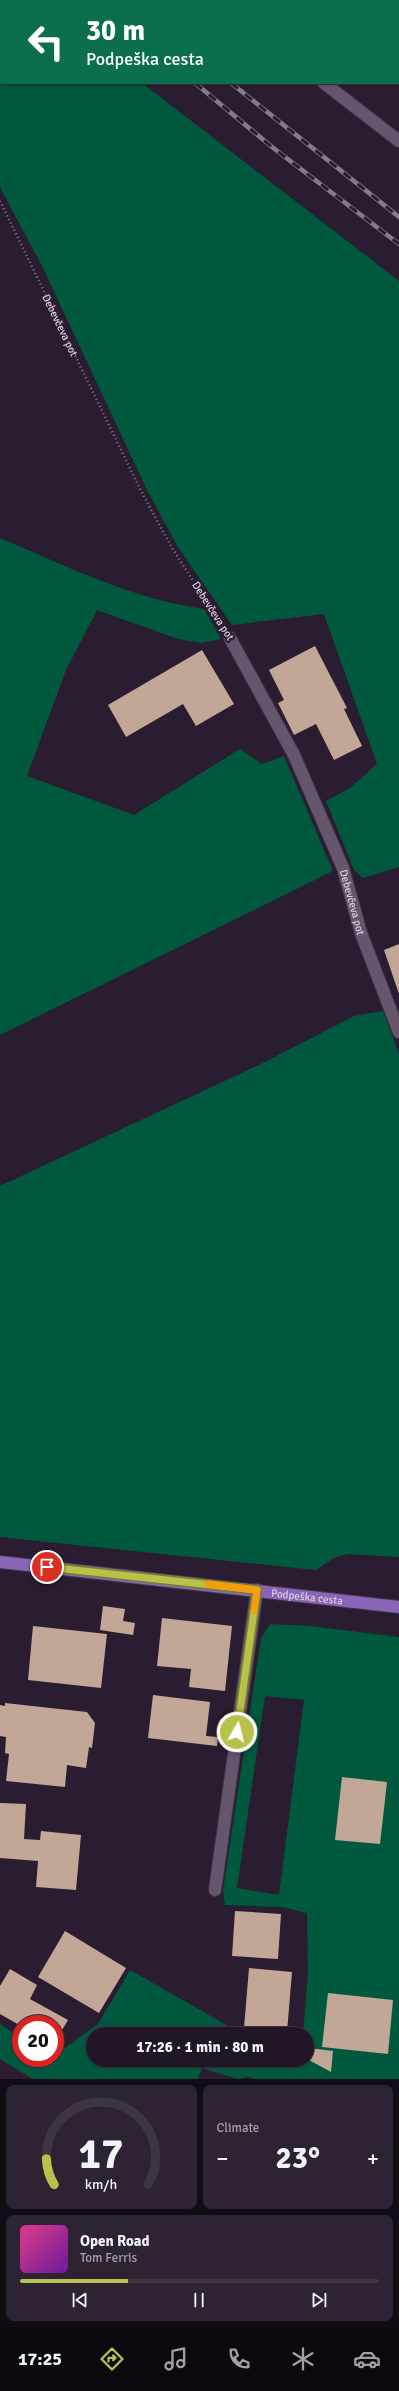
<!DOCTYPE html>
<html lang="en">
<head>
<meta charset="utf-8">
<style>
  :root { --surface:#201625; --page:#2d2332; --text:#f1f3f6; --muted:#a29fa7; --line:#3d3542; --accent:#b6c249 }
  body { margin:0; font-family:Signika,sans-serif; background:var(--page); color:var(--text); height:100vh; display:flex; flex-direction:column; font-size:15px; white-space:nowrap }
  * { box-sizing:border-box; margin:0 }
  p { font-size:13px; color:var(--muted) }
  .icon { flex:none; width:22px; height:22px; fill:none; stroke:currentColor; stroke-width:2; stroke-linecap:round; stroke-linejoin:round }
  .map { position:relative; height:2079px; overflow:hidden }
  .details { display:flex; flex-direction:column; gap:6px; padding:6px; background:#120c14; flex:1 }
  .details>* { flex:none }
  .hud { position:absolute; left:0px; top:0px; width:399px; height:84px; box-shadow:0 1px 3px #0004,0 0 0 1px var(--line); background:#0b6e4f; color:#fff; overflow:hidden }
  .speed { position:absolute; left:12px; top:2015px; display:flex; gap:8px; font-size:20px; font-weight:700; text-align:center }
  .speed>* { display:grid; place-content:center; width:52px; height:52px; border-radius:50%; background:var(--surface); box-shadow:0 1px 3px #0004,0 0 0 1px var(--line); line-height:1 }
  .speed .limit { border:6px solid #d22; background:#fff; color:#111 }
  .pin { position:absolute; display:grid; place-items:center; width:34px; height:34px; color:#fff; margin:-17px; border:2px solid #fff; border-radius:50%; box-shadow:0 1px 4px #0007 }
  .me { position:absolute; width:44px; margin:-22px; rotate:8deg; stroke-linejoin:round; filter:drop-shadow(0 0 3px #0008) }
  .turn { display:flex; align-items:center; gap:14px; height:84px; padding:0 20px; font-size:18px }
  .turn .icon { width:52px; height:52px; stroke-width:2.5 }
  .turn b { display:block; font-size:28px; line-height:34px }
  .big { font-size:30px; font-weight:700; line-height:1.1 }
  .details .widget { flex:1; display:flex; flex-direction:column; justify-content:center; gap:6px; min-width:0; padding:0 14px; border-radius:8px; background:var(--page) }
  .details .dial { align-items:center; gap:0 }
  .dial svg { height:104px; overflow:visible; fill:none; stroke:var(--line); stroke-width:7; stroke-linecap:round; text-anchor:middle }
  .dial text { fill:var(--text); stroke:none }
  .song { display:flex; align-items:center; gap:12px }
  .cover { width:48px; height:48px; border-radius:6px; background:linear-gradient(135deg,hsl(330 70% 55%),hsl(280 70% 35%)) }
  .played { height:4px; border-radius:2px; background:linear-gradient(90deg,var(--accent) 30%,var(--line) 30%) }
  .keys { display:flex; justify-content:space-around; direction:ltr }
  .heat { display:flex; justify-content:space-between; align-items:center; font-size:22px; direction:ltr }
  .details .tiles { flex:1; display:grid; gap:6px; grid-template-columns:1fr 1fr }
  .widget:last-child { grid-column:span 2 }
  .trip { position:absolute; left:86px; top:2027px; width:228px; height:40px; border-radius:20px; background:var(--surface); box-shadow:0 1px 3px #0004,0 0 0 1px var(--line); font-weight:700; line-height:40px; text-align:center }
  .menu { display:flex; height:64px; justify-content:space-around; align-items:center; background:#0d090f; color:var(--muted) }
  .menu .icon { width:28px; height:28px }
  .menu .on { color:var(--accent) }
  .menu b { font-size:18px; color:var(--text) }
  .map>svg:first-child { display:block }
</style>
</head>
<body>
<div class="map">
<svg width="399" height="2079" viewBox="0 0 399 2079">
  <rect width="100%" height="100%" fill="#2a1d31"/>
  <path fill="#00593e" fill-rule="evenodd" d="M0 0 40 1H1V83H142L399 281V867L363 878 354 870 326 801 350 788 377 764 324 614 232 625 178 547 147 490 43 268 0 187Z
    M0 538C66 566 132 599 204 609L221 639 201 643 178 639 97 610 66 670 27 776 134 815 240 749 262 764 284 756 333 871 0 1035Z
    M383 1011 399 1054V1557L348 1554 334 1558 316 1570 0 1537V1186L263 1063 354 1016Z
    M270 1624 310 1626 399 1637V2079H254L249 2077 237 2079 202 2068 198 2079H33L0 2059V2024L21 2038V2058H55V2051L58 2053 98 2024 130 1970 242 2034H93V2060H297L301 2062 307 2060V2034H303L308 1973 307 1913 282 1907 225 1905 223 1891 261 1638ZM265 1696 304 1700 279 1895 237 1888Z"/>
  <path fill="#c3a796" d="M315 646 347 708 344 709 362 746 334 760 316 724 294 735 278 703 284 700 269 670Z
    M202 650 234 704 196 726 183 704 126 737 108 705Z
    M399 944V994L384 950Z
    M103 1606 125 1609 123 1621 135 1623 133 1635 100 1630Z
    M162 1618 232 1626 225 1691 189 1687 191 1669 157 1666Z
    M33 1626 107 1634 101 1688 28 1680Z
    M153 1695 210 1702 206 1736 218 1737 217 1746 148 1738Z
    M5 1703 87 1712 95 1723 92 1748 89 1747 86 1768 67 1765 65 1787 6 1781 9 1754 5 1753 6 1737 0 1736V1705L5 1706Z
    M342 1777 387 1782 380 1844 335 1840Z
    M0 1803 26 1804 24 1839 40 1840 41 1831 81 1835 76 1890 36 1887 38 1861 0 1858Z
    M235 1911 281 1914 278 1959 232 1956Z
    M65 1931 126 1968 99 2013 38 1977Z
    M249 1968 292 1972 287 2032 244 2028Z
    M10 1969 37 1985 30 1999 68 2020 55 2042V2024H21V2026L0 2014V1986Z
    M328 1993 393 2000 388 2054 322 2047Z
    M309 2048 333 2051 331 2072 307 2059Z"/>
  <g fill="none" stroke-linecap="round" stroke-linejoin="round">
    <defs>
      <g id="minor">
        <path d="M222 0 223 1"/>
        <path d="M324 83 399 141"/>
        <path id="s2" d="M230 638 294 755 343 868 361 933 399 1032"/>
        <path d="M215 1890 257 1590"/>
      </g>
      <g id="major">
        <path id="s3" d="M0 1562 399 1607"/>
      </g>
    </defs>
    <use href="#minor" stroke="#413748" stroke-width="14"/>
    <use href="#major" stroke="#413748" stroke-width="14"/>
    <path stroke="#84798a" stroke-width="2.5" stroke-dasharray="1 3" stroke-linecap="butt" id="s1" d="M0 201 141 491 172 548 219 621"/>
    <use href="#minor" stroke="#65566e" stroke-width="12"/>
    <use href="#major" stroke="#8964b7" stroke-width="12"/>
    <defs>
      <path id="rail" d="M94 0 96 1
        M129 0 130 1
        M195 83 272 147 399 244
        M231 83 399 217"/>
    </defs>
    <use href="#rail" stroke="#867b8c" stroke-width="4.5"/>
    <use href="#rail" stroke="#2a1d31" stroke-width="3" stroke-dasharray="9" stroke-linecap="butt"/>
  </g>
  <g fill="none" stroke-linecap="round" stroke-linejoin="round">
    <defs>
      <path id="route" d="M47 1567 257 1590 237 1732"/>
    </defs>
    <use href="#route" stroke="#767e2f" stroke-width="10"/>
    <use href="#route" stroke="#b6c249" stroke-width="7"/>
    <path stroke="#f59e0b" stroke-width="7" d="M208 1584 257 1590 254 1611"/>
  </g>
  <g text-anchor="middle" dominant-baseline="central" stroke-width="4" stroke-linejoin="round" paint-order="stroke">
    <g font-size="11" fill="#d7cedc" stroke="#2a1d31">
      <text stroke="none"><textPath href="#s1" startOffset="138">Debevčeva pot</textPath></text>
      <text transform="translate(213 611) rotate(57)">Debevčeva pot</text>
      <text stroke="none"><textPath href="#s2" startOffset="292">Debevčeva pot</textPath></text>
      <text stroke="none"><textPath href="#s3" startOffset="309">Podpeška cesta</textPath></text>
    </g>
  </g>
</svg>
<div class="speed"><div class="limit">20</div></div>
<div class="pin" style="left:47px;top:1567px;background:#d93025"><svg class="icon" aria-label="arrive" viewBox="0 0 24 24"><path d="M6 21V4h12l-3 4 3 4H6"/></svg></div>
<svg class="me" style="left:237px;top:1732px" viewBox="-20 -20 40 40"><circle r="17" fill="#b6c249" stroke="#fff" stroke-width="3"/><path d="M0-11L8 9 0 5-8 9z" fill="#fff"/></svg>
<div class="trip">17:26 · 1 min · 80 m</div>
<div class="hud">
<div class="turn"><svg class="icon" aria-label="left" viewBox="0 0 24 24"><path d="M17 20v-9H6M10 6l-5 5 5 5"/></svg><div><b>30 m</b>Podpeška cesta</div></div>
</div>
</div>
<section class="details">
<div class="tiles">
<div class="widget dial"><svg viewBox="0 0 100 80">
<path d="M14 69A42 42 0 1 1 86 69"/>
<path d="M14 69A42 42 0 0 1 8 49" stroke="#b6c249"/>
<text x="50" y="56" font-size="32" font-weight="700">17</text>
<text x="50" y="72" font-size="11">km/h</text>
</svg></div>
<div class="widget"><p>Climate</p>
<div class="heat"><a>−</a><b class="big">23°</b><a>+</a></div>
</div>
<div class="widget">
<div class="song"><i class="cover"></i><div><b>Open Road</b><p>Tom Ferris</p></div></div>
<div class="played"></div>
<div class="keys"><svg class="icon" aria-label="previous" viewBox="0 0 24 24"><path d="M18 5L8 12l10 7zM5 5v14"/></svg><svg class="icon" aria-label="pause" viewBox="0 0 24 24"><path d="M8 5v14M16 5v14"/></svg><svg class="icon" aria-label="next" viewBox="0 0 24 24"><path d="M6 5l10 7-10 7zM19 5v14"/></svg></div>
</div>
</div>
</section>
<nav class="menu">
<b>17:25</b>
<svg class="icon on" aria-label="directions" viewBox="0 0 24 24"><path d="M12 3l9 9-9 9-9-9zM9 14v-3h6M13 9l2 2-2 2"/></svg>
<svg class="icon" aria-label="music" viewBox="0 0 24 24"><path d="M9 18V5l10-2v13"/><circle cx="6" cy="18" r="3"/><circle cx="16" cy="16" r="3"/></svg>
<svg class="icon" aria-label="phone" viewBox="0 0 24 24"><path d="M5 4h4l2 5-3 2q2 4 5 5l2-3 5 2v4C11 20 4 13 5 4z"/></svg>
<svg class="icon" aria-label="climate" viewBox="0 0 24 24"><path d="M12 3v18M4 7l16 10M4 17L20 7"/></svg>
<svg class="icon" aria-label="car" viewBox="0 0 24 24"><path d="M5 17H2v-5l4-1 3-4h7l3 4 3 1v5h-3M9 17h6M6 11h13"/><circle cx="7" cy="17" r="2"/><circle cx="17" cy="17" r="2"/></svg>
</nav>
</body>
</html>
